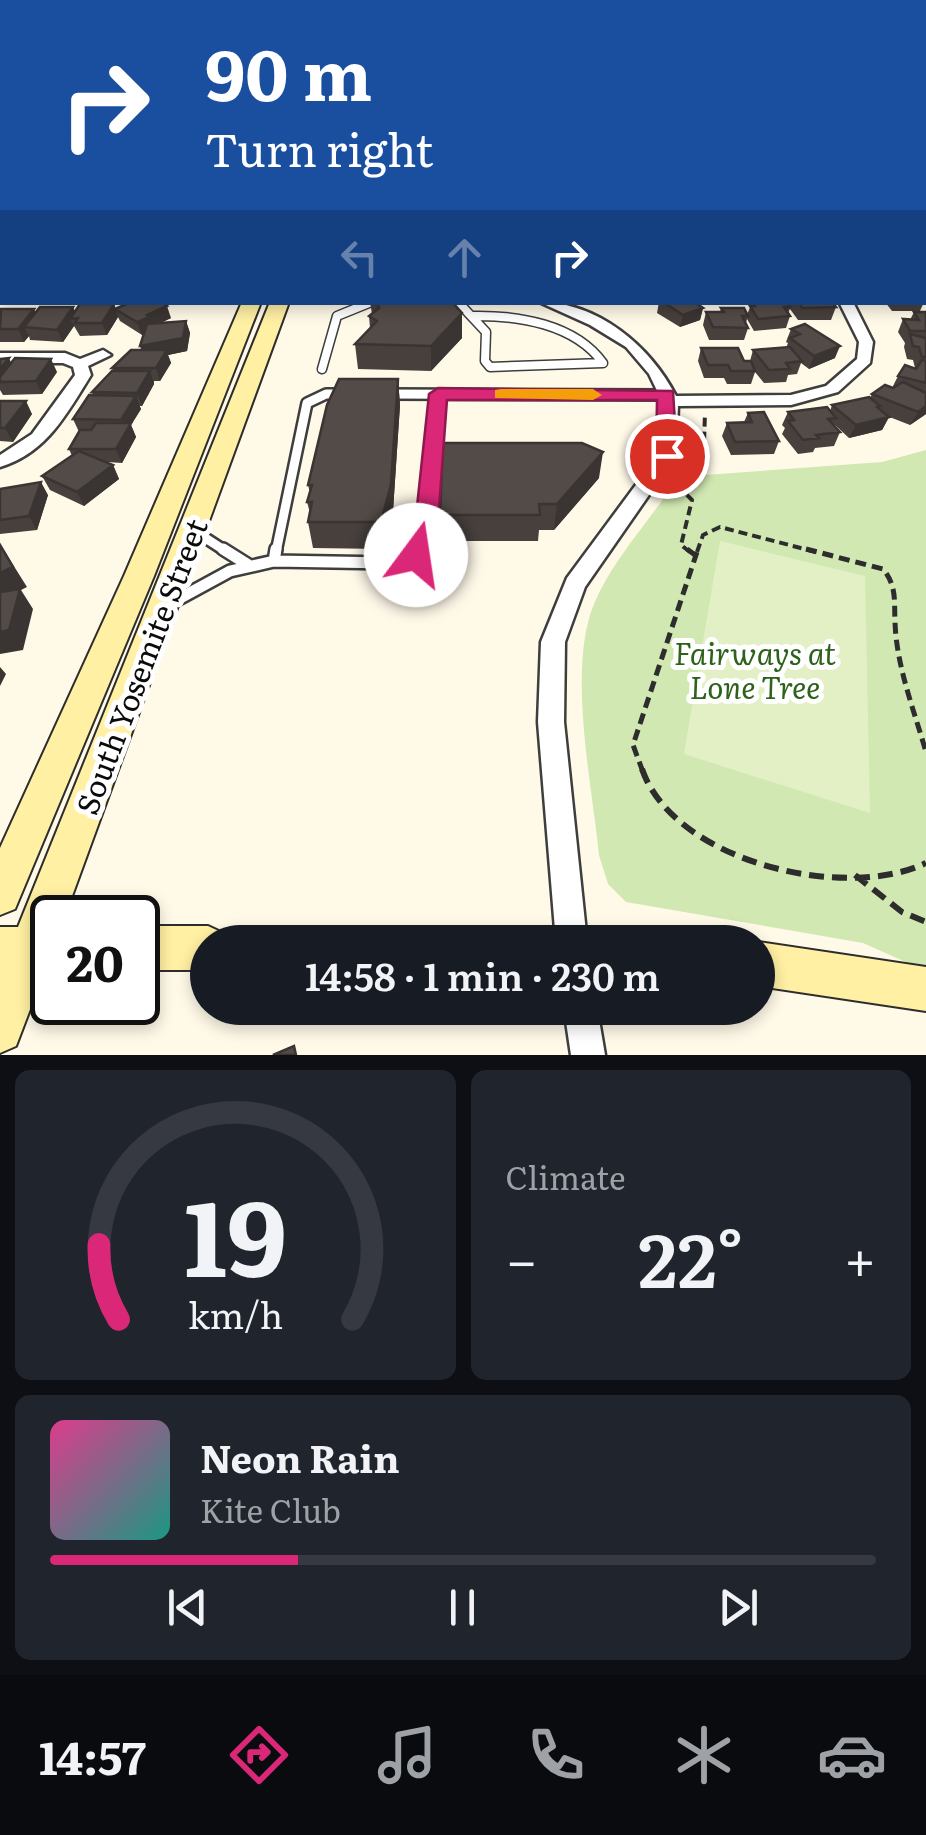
<!DOCTYPE html>
<html lang="en">
<head>
<meta charset="utf-8">
<style>
  :root { --surface:#171b24; --page:#20242c; --text:#f1f3f6; --muted:#9ea1a6; --line:#363941; --accent:#db2777 }
  body { margin:0; font-family:Literata,serif; background:var(--page); color:var(--text); height:100vh; display:flex; flex-direction:column; font-size:38px; white-space:nowrap }
  * { box-sizing:border-box; margin:0 }
  p { font-size:32px; color:var(--muted) }
  .icon { flex:none; width:55px; height:55px; fill:none; stroke:currentColor; stroke-width:2; stroke-linecap:round; stroke-linejoin:round }
  .map { position:relative; height:1055px; overflow:hidden }
  .panel { display:flex; flex-direction:column; gap:15px; padding:15px; background:#0d0f14; flex:1 }
  .panel>* { flex:none }
  .hud { position:absolute; left:0px; top:0px; width:928px; height:305px; box-shadow:0 5px 15px #0003; background:#1a4fa0; color:#fff; overflow:hidden }
  .speed { position:absolute; left:30px; top:895px; display:flex; gap:20px; font-size:50px; font-weight:700; text-align:center }
  .speed>* { display:grid; place-content:center; width:130px; height:130px; border-radius:50%; background:var(--surface); box-shadow:0 5px 15px #0003; line-height:1 }
  .speed .limit { border:5px solid #111; border-radius:15px; background:#fff; color:#111 }
  .pin { position:absolute; display:grid; place-items:center; width:85px; height:85px; color:#fff; margin:-42px; border:5px solid #fff; border-radius:50%; box-shadow:0 2px 10px #0007 }
  .me { position:absolute; width:110px; margin:-55px; rotate:14deg; stroke-linejoin:round; filter:drop-shadow(0 0 8px #0008) }
  .turn { display:flex; align-items:center; gap:35px; height:210px; padding:0 40px; font-size:45px }
  .turn .icon { width:130px; height:130px; stroke-width:2.5 }
  .turn b { display:block; font-size:70px; line-height:85px }
  .lanes { display:flex; align-items:center; height:95px; padding:0 40px; background:#0003; justify-content:center; gap:50px; direction:ltr }
  .lanes .off { opacity:.35 }
  .big { font-size:75px; font-weight:600; line-height:1.1 }
  .panel .widget { flex:1; display:flex; flex-direction:column; justify-content:center; gap:15px; min-width:0; padding:0 35px; border-radius:15px; background:var(--page) }
  .panel .dial { align-items:center; gap:0 }
  .dial svg { height:260px; overflow:visible; fill:none; stroke:var(--line); stroke-width:7; stroke-linecap:round; text-anchor:middle }
  .dial text { fill:var(--text); stroke:none }
  .song { display:flex; align-items:center; gap:30px }
  .cover { width:120px; height:120px; border-radius:15px; background:linear-gradient(135deg,hsl(330 70% 55%),hsl(170 70% 35%)) }
  .played { height:10px; border-radius:5px; background:linear-gradient(90deg,var(--accent) 30%,var(--line) 30%) }
  .keys { display:flex; justify-content:space-around; direction:ltr }
  .heat { display:flex; justify-content:space-between; align-items:center; font-size:55px; direction:ltr }
  .panel .tiles { flex:1; display:grid; gap:15px; grid-template-columns:1fr 1fr }
  .widget:last-child { grid-column:span 2 }
  .trip { position:absolute; left:190px; top:925px; width:585px; height:100px; border-radius:50px; background:var(--surface); box-shadow:0 5px 15px #0003; font-weight:600; line-height:100px; text-align:center }
  .menu { display:flex; height:160px; justify-content:space-around; align-items:center; background:#090b0e; color:var(--muted) }
  .menu .icon { width:70px; height:70px }
  .menu .selected { color:var(--accent) }
  .menu b { font-size:45px; color:var(--text) }
  .map>svg:first-child { display:block }
</style>
</head>
<body>
<div class="map">
<svg width="926" height="1055" viewBox="0 0 926 1055">
  <rect width="100%" height="100%" fill="#fff9e8"/>
  <path fill="#d2e8b3" d="M926 450V967L908 963 863 943 626 902 608 884 599 855C592 784 567 669 594 604 613 558 652 519 678 477L882 462Z"/>
  <path fill="#e3f0c5" d="M720 541 865 576 870 813 684 754Z"/>
  <g fill="none" stroke-linecap="round" stroke-linejoin="round">
    <defs>
      <path id="lane-far2" d="M458 302 486 332 485 361 490 367 603 363C575 324 518 315 472 316
        M322 369 337 316 369 303"/>
      <path id="lane-far1" d="M388 394 667 395
        M193 530 227 552
        M276 552 307 403 326 394H346
        M419 552 425 548 438 394"/>
      <path id="lane" d="M223 549 250 566
        M274 561 390 563 407 560 423 549
        M173 602 230 571 274 561 276 549"/>
      <path id="street" d="M925 146H926V151H925Z
        M539 302C598 302 650 346 676 396L791 395 826 386 857 359 859 342 839 302H853L873 342 870 363 838 392 791 405 678 406 676 456 585 587 565 642 564 722 587 942H556L538 722 541 642 567 578 658 455 662 401 649 374 626 347 590 325Z
        M103 350 111 355 88 366 91 375C67 413 47 453 0 467V455L32 434 75 375 73 367 63 363H0V353H65L80 359Z
        M564 1008H597L605 1055H571Z"/>
      <path id="secondary" d="M0 283 2 284V295H0Z
        M242 302H261L154 576 15 909 0 915V848L124 576Z
        M270 302H289L64 918H52V969L45 970 16 1046 0 1053V927H18Z
        M138 926H208L223 933 227 942H208V970H138Z
        M758 942 926 967V1011L758 986Z"/>
    </defs>
    <use href="#lane-far2" stroke="#3e3e3e" stroke-width="11"/>
    <use href="#lane-far1" stroke="#3e3e3e" stroke-width="14"/>
    <use href="#lane" stroke="#3e3e3e" stroke-width="16"/>
    <use href="#street" stroke="#3e3e3e" stroke-width="5"/>
    <use href="#secondary" stroke="#2d2d2d" stroke-width="4"/>
    <path stroke="#2d2d2d" stroke-width="4" stroke-dasharray="9 5" stroke-linecap="butt" d="M690 552 681 545 692 500 682 490 704 442 705 413
      M697 552 703 535 720 527 816 552"/>
    <path stroke="#2d2d2d" stroke-width="5" stroke-dasharray="11 6" stroke-linecap="butt" d="M687 549 695 555
      M806 549 883 569C897 586 894 601 895 621 896 665 914 710 926 752
      M643 772 633 745 698 549"/>
    <path stroke="#2d2d2d" stroke-width="6" stroke-dasharray="15 8" stroke-linecap="butt" d="M642 769C674 862 845 902 926 863
      M855 875 902 912 926 922"/>
    <use href="#lane-far2" stroke="#fff" stroke-width="8"/>
    <use href="#lane-far1" stroke="#fff" stroke-width="9"/>
    <use href="#lane" stroke="#fff" stroke-width="11"/>
    <use href="#street" fill="#fff" fill-rule="evenodd"/>
    <use href="#secondary" fill="#fff0a3" fill-rule="evenodd"/>
  </g>
  <path fill="#47403d" d="M370 302H452L462 313V338L431 371 358 369 355 344 370 328 369 316 372 314Z
    M659 302H694L703 308 700 320 680 327 657 313Z
    M752 302H832L836 307 831 320H798L790 309 788 313 790 316 786 328 754 331 747 319 746 323 748 328 744 340H709L703 325 706 312H720L721 308 747 315Z
    M885 302H924L920 311H892Z
    M114 304 116 309 171 318 161 323 186 321 190 333 187 351 168 355 171 363 160 381H154V384L142 406H139L141 409 131 425 136 437 122 463 107 462 113 465 119 479 84 506 50 490 42 476 72 456 69 449 79 432 73 419 93 395 92 392 113 371 112 368 141 350 144 334 142 335 120 321 118 317 107 335 80 336 74 326 63 342 30 340 29 336 24 342H0V310L36 312 73 307 75 312Z
    M914 312H926V414L910 425 887 416 889 417 882 430 849 438 834 424 840 432 834 446 815 448 813 452 798 454 782 434 785 428 782 425 788 412 830 411 832 405 870 398 872 394 892 388 898 376 915 368 913 360 907 359 904 347 905 343 898 332 903 319 910 320Z
    M791 329 835 358 809 369 801 363 797 374 788 375 786 382 764 383 755 372 751 384H727L724 378H704L698 361 701 348 744 361H750L753 350 786 348 788 343 786 342Z
    M0 359 11 363 57 372 42 394 3 395 0 390Z
    M398 379 400 405 393 511 384 549 313 548 308 522 310 513 307 502 310 493 308 485Z
    M0 401 32 414 13 442 0 441Z
    M748 413 779 441 774 454 731 455 722 436 727 423 744 422Z
    M599 478 554 530H539L538 541H441L440 515Z
    M0 489 48 495 37 530 0 534Z"/>
  <path fill="#3a3432" d="M2 227V252L0 254V230Z
    M114 304 118 317 107 335 102 323Z
    M167 306 171 318 153 326 154 330 142 335 137 322 147 315Z
    M73 307 78 318 70 319 74 326 63 342 57 330Z
    M703 308 700 320 680 327 683 315Z
    M34 309 40 322 24 327 29 336 24 342 18 329Z
    M462 313V338L431 371V346Z
    M186 321 190 333 187 351 168 355 171 363 160 381 156 368 144 359 140 346Z
    M840 346 835 358 809 369 814 356Z
    M9 358 15 371 0 382V369Z
    M51 359 57 372 42 394 36 381Z
    M150 371 154 384 142 406 137 393Z
    M398 379 400 405 393 511 384 549 381 522Z
    M136 396 141 409 131 425 136 437 122 463 116 449 126 432 121 420Z
    M26 401 32 414 13 442 5 428Z
    M926 406V414L910 425 918 412Z
    M889 417 882 430 849 438 856 425Z
    M603 452 599 478 554 530 557 504Z
    M113 465 119 479 84 506 77 492Z
    M41 482 48 495 37 530 29 516Z
    M0 544 27 587 21 590 33 609 23 650 0 654Z
    M0 667 6 674 0 686Z"/>
  <path fill="#534b47" stroke="#3a3432" stroke-width="2.5" d="M0 146H2V227L0 230Z
    M131 302H161L167 306 147 315 150 317 137 322 115 309Z
    M377 302H452L462 313 431 346 355 344 377 321 369 316 379 308Z
    M663 302H694L703 308 683 315Z
    M753 302H787L790 307H784L790 316 758 319 750 306H755Z
    M799 302H832L836 307 802 308Z
    M80 304H114L102 323H75L78 318 70 319Z
    M40 307H73L57 330 24 327Z
    M721 308H744L748 316H742L748 328 713 327 706 312H724Z
    M1 309H34L18 329H0Z
    M914 312H926V331H910L903 319 919 320Z
    M186 321 183 338 140 346 147 324Z
    M805 324 840 346 814 356 790 338 800 334 791 329Z
    M910 334 926 338V357H922L919 347 913 346Z
    M790 347 802 361 786 363 790 369 769 370 753 350Z
    M701 348H738L744 361H751L755 371H731L728 365H708Z
    M131 350H167L156 368H112Z
    M9 358 0 369V359Z
    M15 358 51 359 36 381 0 382V377Z
    M922 360 926 361V383L898 376 905 365 916 369Z
    M112 371H150L137 393 92 392Z
    M339 379H398L391 484 381 522H308L312 502H307L312 485H308L327 405Z
    M903 382 926 393V406L918 412 872 394 885 385 893 388Z
    M89 395 136 396 121 420 73 419Z
    M869 397 880 406 877 407 889 417 856 425 832 405Z
    M0 401H26L5 428H0Z
    M827 407 836 418 828 419 840 432 816 435 819 438 803 440 788 421 794 420 788 412Z
    M764 412 779 441 735 442 727 423 752 422 748 413Z
    M96 423H131L116 449H69L80 430H91Z
    M443 443H582L603 452 557 504H539L540 515H440Z
    M79 451 113 465 77 492 42 476Z
    M41 482 29 516 0 520V489Z
    M0 545 13 567 0 573Z
    M20 589 9 630 0 632V592Z
    M294 1046 296 1055H273Z"/>
  <linearGradient id="sky" x2="0" y2="1"><stop stop-color="#90c5ee"/><stop offset="0.5" stop-color="#fffcf5"/><stop offset="1" stop-color="#fffcf5" stop-opacity="0"/></linearGradient>
  <rect width="926" height="293" fill="url(#sky)"/>
  <path fill="#db2777" stroke="#8e194d" stroke-width="2.5" d="M438 388 673 391 677 456 667 463 656 456 657 400H447L436 548 425 561 416 564 405 555 413 544 429 394Z"/>
  <path fill="#f59e0b" d="M501 389H593L602 395 593 400 495 398V390Z"/>
  <g text-anchor="middle" dominant-baseline="central" stroke-width="10" stroke-linejoin="round" paint-order="stroke">
    <g font-size="30" font-style="italic" fill="#2e621c" stroke="#fff">
      <text x="755" y="652">Fairways at<tspan x="755" dy="34">Lone Tree</tspan></text>
    </g>
    <g font-size="30" fill="#0b0b0b" stroke="#fff">
      <text transform="translate(140 666) rotate(-69)">South Yosemite Street</text>
    </g>
  </g>
</svg>
<div class="speed"><div class="limit">20</div></div>
<div class="pin" style="left:667px;top:456px;background:#d93025"><svg class="icon" aria-label="arrive" viewBox="0 0 24 24"><path d="M6 21V4h12l-3 4 3 4H6"/></svg></div>
<svg class="me" style="left:416px;top:555px" viewBox="-20 -20 40 40"><circle r="19" fill="#fff"/><path d="M0-13L10 11 0 6-10 11z" fill="#db2777"/></svg>
<div class="trip">14:58 · 1 min · 230 m</div>
<div class="hud">
<div class="turn"><svg class="icon" aria-label="right" viewBox="0 0 24 24"><path d="M7 20v-9h11M14 6l5 5-5 5"/></svg><div><b>90 m</b>Turn right</div></div>
<div class="lanes"><svg class="icon off" aria-label="left" viewBox="0 0 24 24"><path d="M17 20v-9H6M10 6l-5 5 5 5"/></svg><svg class="icon off" aria-label="ahead" viewBox="0 0 24 24"><path d="M12 20V5M6 11l6-6 6 6"/></svg><svg class="icon" aria-label="right" viewBox="0 0 24 24"><path d="M7 20v-9h11M14 6l5 5-5 5"/></svg></div>
</div>
</div>
<section class="panel">
<div class="tiles">
<div class="widget dial"><svg viewBox="0 0 100 80">
<path d="M14 69A42 42 0 1 1 86 69"/>
<path d="M14 69A42 42 0 0 1 8 46" stroke="#db2777"/>
<text x="50" y="56" font-size="32" font-weight="700">19</text>
<text x="50" y="72" font-size="11">km/h</text>
</svg></div>
<div class="widget"><p>Climate</p>
<div class="heat"><a>−</a><b class="big">22°</b><a>+</a></div>
</div>
<div class="widget">
<div class="song"><i class="cover"></i><div><b>Neon Rain</b><p>Kite Club</p></div></div>
<div class="played"></div>
<div class="keys"><svg class="icon" aria-label="previous" viewBox="0 0 24 24"><path d="M18 5L8 12l10 7zM5 5v14"/></svg><svg class="icon" aria-label="pause" viewBox="0 0 24 24"><path d="M8 5v14M16 5v14"/></svg><svg class="icon" aria-label="next" viewBox="0 0 24 24"><path d="M6 5l10 7-10 7zM19 5v14"/></svg></div>
</div>
</div>
</section>
<nav class="menu">
<b>14:57</b>
<svg class="icon selected" aria-label="directions" viewBox="0 0 24 24"><path d="M12 3l9 9-9 9-9-9zM9 14v-3h6M13 9l2 2-2 2"/></svg>
<svg class="icon" aria-label="music" viewBox="0 0 24 24"><path d="M9 18V5l10-2v13"/><circle cx="6" cy="18" r="3"/><circle cx="16" cy="16" r="3"/></svg>
<svg class="icon" aria-label="phone" viewBox="0 0 24 24"><path d="M5 4h4l2 5-3 2q2 4 5 5l2-3 5 2v4C11 20 4 13 5 4z"/></svg>
<svg class="icon" aria-label="climate" viewBox="0 0 24 24"><path d="M12 3v18M4 7l16 10M4 17L20 7"/></svg>
<svg class="icon" aria-label="car" viewBox="0 0 24 24"><path d="M5 17H2v-5l4-1 3-4h7l3 4 3 1v5h-3M9 17h6M6 11h13"/><circle cx="7" cy="17" r="2"/><circle cx="17" cy="17" r="2"/></svg>
</nav>
</body>
</html>
